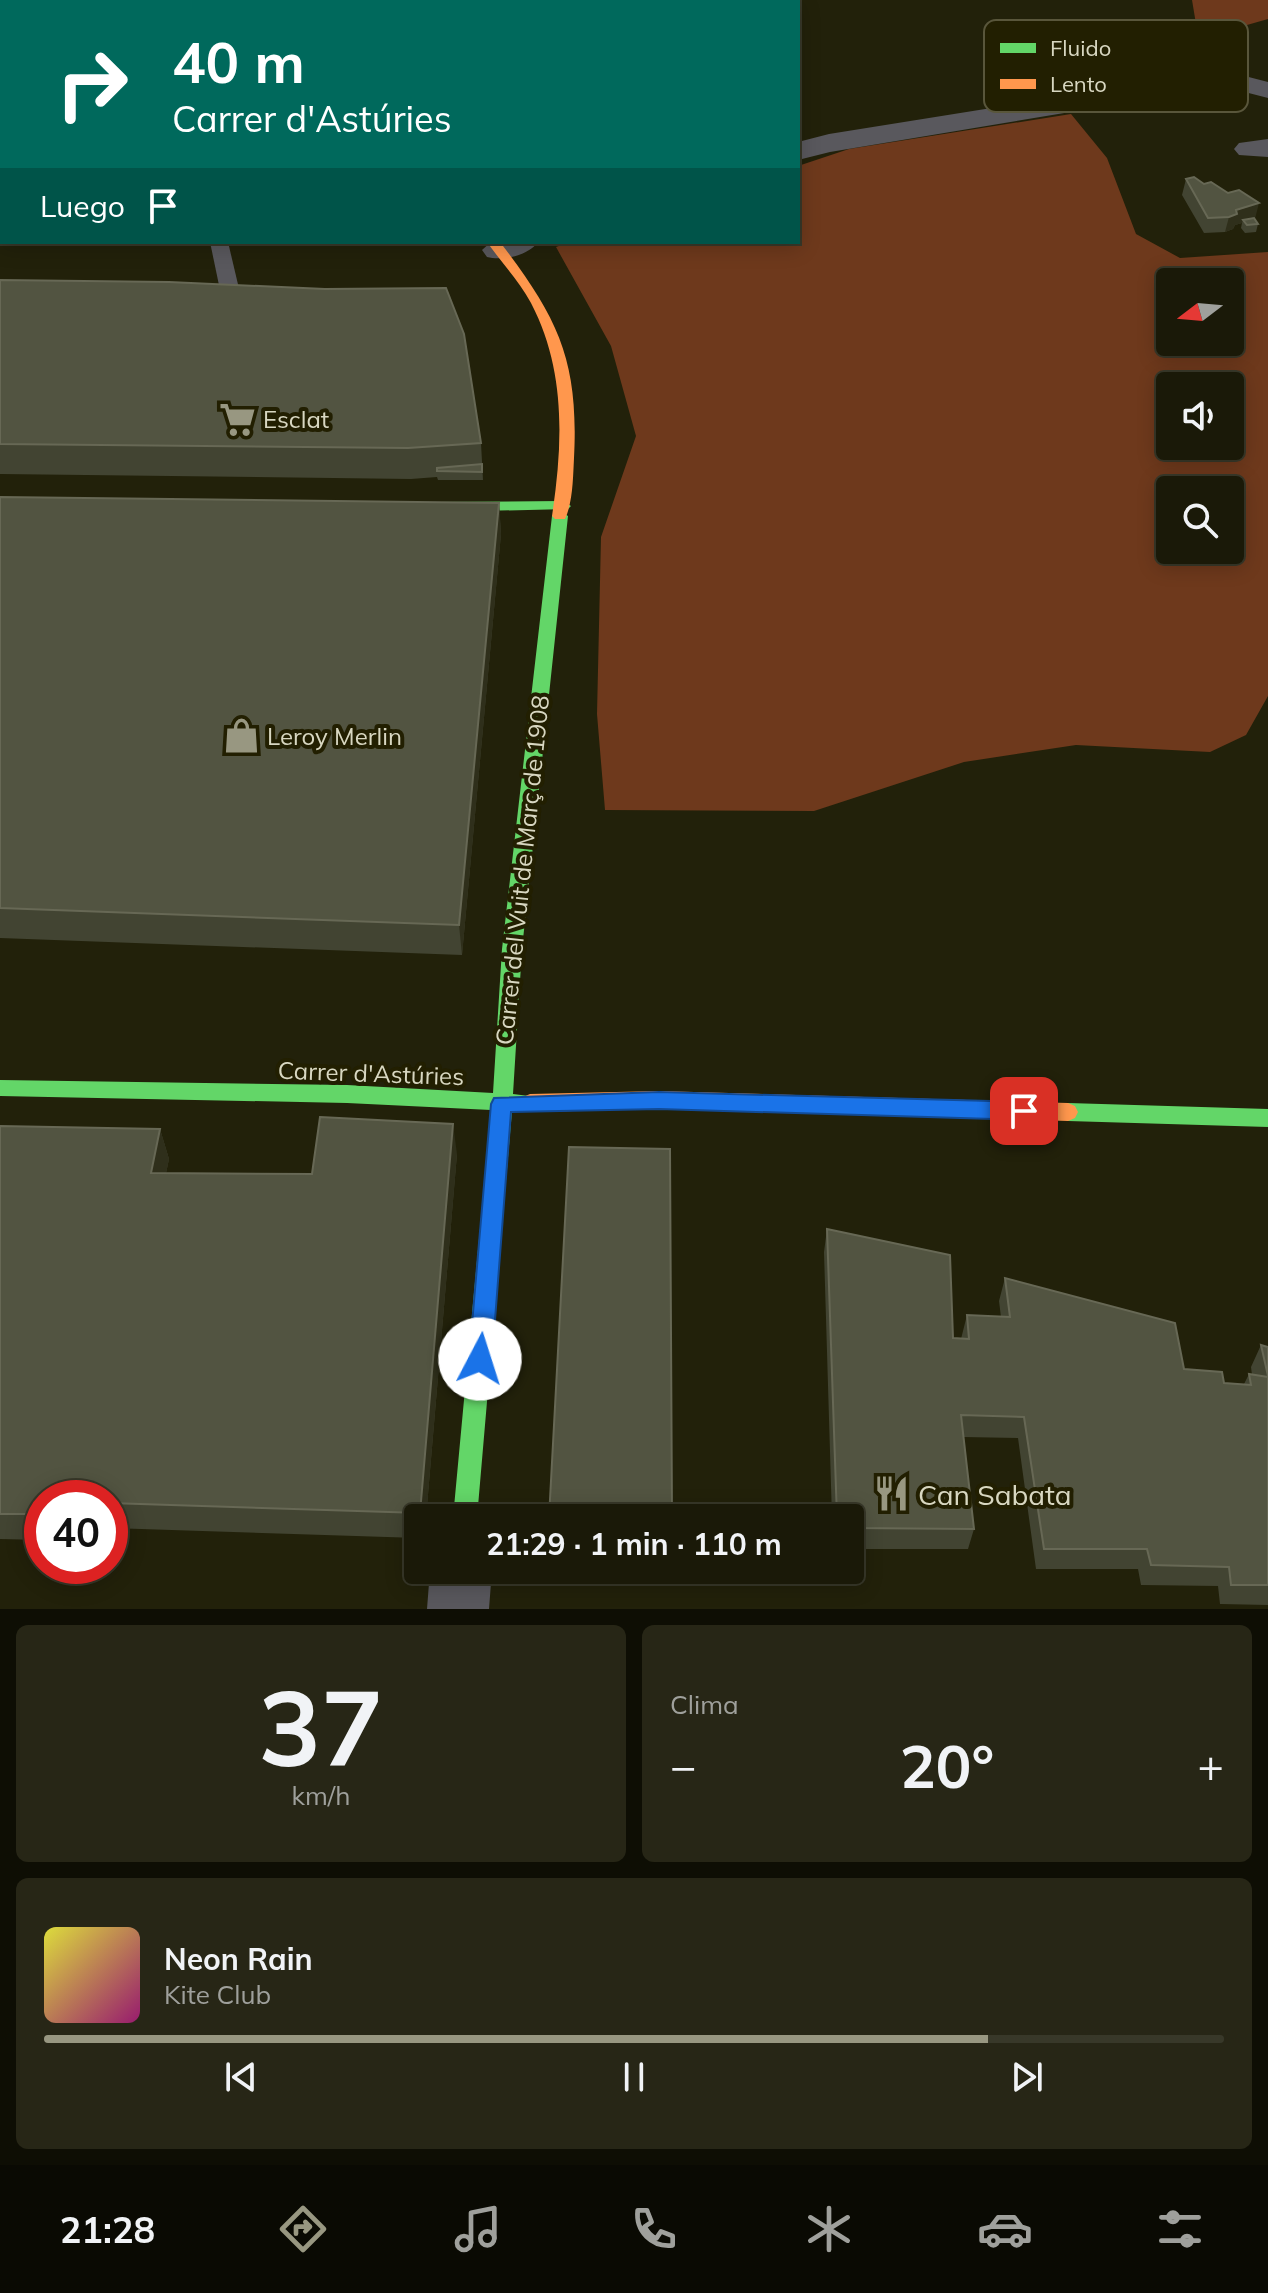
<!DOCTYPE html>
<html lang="es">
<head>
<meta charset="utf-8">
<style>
  :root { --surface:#1a1908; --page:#272616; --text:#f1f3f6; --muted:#9fa09c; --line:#383829; --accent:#989781 }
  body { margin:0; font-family:Mulish,sans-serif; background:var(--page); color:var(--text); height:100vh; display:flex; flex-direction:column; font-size:30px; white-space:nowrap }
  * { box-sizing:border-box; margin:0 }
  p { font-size:26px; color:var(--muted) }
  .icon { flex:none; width:44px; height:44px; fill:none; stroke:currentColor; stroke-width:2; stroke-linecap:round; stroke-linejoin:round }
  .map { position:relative; height:1609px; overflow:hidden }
  .side { display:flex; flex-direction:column; gap:16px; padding:16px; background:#0e0e04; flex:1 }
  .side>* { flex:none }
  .top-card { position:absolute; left:0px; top:0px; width:800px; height:244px; box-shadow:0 4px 20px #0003,0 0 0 2px var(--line); background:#00695c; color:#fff; overflow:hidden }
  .needle { width:52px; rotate:254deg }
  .buttons { position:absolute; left:1156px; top:268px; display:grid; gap:16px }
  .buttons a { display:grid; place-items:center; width:88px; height:88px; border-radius:8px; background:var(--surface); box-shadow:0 4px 20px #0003,0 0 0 2px var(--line); font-size:40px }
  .speed { position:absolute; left:24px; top:1480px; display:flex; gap:16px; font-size:40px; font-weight:700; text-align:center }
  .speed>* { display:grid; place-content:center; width:104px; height:104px; border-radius:50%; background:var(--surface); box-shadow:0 4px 20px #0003,0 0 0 2px var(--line); line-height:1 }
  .speed .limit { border:12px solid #d22; background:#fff; color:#111 }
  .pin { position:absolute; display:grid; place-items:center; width:68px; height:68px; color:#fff; margin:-34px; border-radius:16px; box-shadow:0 4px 12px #0006 }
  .me { position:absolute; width:88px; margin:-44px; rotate:5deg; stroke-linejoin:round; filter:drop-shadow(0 0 6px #0008) }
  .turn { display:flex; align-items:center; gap:28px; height:168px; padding:0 40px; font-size:36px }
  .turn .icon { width:104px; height:104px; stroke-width:2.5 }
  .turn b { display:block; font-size:56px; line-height:68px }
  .then { display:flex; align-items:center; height:76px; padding:0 40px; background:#0003; gap:16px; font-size:30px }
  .big { font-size:60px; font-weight:700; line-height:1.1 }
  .side .widget { flex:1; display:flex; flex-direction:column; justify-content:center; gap:12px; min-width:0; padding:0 28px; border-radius:12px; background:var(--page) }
  .side .dial { align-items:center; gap:0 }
  .dial b { font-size:104px; line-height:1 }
  .song { display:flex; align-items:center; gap:24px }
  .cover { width:96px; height:96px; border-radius:12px; background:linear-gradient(135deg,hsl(60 70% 55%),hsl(320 70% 35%)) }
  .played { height:8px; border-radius:4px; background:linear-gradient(90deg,var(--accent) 80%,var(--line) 80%) }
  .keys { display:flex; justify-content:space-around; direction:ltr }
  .heat { display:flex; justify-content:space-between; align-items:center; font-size:44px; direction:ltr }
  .side .tiles { flex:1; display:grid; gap:16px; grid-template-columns:1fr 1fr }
  .widget:last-child { grid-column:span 2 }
  .trip { position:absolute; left:404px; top:1504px; width:460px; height:80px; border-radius:8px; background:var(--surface); box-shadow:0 4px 20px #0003,0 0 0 2px var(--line); font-weight:700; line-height:80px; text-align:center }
  .menu { display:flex; height:128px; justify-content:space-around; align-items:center; background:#0a0a03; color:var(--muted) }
  .menu .icon { width:56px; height:56px }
  .menu .current { color:var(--accent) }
  .menu b { font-size:36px; color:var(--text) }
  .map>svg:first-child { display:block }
</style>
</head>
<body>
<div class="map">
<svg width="1268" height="1609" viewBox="0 0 1268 1609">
  <rect width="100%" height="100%" fill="#22210a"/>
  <path fill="#6e391c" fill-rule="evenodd" d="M0 0H492L2 2 0 108Z
    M1192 0H1268V19L1240 27 1196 24Z
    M1071 114 1107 158 1136 234 1180 258 1268 252V696L1246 735 1210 752 1076 745 964 762 814 811 605 810 597 714 601 537 636 436 611 346 556 247 570 242H798V166L849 149ZM1170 282H1230V342H1170ZM1170 386H1230V446H1170ZM1170 490H1230V550H1170Z"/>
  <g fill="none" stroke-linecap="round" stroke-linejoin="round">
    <path fill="#59585d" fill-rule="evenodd" d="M210 242H228L245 314 242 318H228L225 314Z"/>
    <path fill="#59585d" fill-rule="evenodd" d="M1203 74H1237L1268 82V98L1237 90H1203L830 152 798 160V142L829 134Z
      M1268 139V157L1239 155 1234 149 1239 143Z
      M491 242H538C528 256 502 261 487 257L482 250Z
      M430 1570H492L489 1609H427Z"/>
    <path fill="#63d668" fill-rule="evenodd" d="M2 139V147L0 148V140Z
      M563 501 571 506 568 509 438 512 430 507 438 502Z
      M560 511 568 516 522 949 513 1094 537 1097 540 1103 537 1109 512 1111 477 1518H453L491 1110 347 1103 0 1096V1080L347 1085 493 1093 502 949 552 516Z
      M1068 1103 1268 1109V1127L1068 1121 1061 1118 1058 1112 1061 1106Z"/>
    <path fill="#ff974d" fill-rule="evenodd" d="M2 159V167L0 168V160Z
      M487 242H500C558 318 579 360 574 458 573 477 573 502 565 519H555L552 516C563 443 566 370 531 303 519 281 501 262 487 242Z
      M659 1091 1068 1103 1075 1106 1078 1112 1075 1118 1068 1121 659 1109 530 1112 523 1109 520 1103 523 1097 530 1094Z"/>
  </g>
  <path fill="#424432" d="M1186 179 1255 219 1258 224 1256 232 1245 233 1241 228 1242 223 1235 225 1233 229 1225 232 1204 233 1182 195Z
    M0 280 481 443 483 480H438L437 477 411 479 0 474Z
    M0 497 499 503 501 534 462 955 0 938Z
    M0 1126 160 1129 169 1159 166 1173 312 1174 457 1154 426 1518H418V1538L110 1528V1498H42V1540L0 1539Z
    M827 1229 953 1338 961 1339 967 1315 1001 1317 999 1301 1005 1278 1184 1369 1224 1383 1244 1384 1249 1374 1252 1375 1251 1367 1261 1345 1268 1347V1605L1220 1604 1218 1586 1141 1585 1138 1569H1036L1018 1438 963 1437 974 1529 968 1549H850V1518H832L824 1252Z"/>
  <path fill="#2f2f1b" d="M1259 203 1255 219 1245 222 1243 220 1242 223 1235 225 1233 229 1225 232 1229 217 1236 210Z
    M499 503 501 534 462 955 459 925Z
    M453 1124 457 1154 426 1518H421L420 1513Z
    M160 1129 169 1159 160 1203 151 1173Z"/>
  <path fill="#525441" stroke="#676855" stroke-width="2" d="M1194 177 1204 184 1211 182 1228 193 1239 190 1259 203 1236 210 1237 214 1229 217 1208 218 1186 179Z
    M1254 218 1258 224 1247 225 1243 220Z
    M0 280 169 282 325 289 446 288 464 334 481 443 408 448 0 444Z
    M482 464V472L437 471V468Z
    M0 497 499 503 459 925 0 908Z
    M320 1117 453 1124 420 1513 110 1503V1498H42V1514H0V1126L160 1129 151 1173 312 1174Z
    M569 1147 670 1149 672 1518H549Z
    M827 1229 950 1255 953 1338 969 1339 967 1315 1010 1317 1005 1278 1175 1323 1184 1369 1222 1372 1224 1383 1251 1385 1249 1374 1268 1377V1585H1231L1229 1567 1151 1565 1147 1549H1044L1024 1417 961 1415 974 1529 850 1528V1518H837Z
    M1261 1345 1268 1347V1376Z"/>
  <path fill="#1a73e8" stroke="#114b97" stroke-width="2" d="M659 1092 1024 1102 1032 1105 1035 1111 1032 1117 1024 1120 659 1109 511 1112 492 1359 488 1367 480 1370 472 1367 469 1359 491 1104 494 1098Z"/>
  <defs>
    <symbol id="supermarket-bare" viewBox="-9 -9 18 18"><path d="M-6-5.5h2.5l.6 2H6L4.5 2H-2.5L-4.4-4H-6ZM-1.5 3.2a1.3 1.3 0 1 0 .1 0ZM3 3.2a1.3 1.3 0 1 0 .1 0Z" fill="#989781" stroke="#221f01" stroke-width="2.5" paint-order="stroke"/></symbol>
    <symbol id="shop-bare" viewBox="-9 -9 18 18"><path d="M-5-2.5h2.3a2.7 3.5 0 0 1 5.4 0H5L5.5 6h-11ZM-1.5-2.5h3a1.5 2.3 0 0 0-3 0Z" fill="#989781" stroke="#221f01" stroke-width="2.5" paint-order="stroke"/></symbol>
    <symbol id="restaurant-bare" viewBox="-9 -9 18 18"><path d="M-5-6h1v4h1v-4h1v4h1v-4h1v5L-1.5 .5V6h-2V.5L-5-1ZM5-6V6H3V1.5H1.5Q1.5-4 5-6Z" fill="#989781" stroke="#221f01" stroke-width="2.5" paint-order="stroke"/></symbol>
  </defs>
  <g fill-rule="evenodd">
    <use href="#supermarket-bare" x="212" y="394" width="51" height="51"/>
    <use href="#shop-bare" x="216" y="710" width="51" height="51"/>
    <use href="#restaurant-bare" x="866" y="1468" width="51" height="51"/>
  </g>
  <g text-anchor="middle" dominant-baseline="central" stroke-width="8" stroke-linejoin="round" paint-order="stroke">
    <g font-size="24" fill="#d8d7c1" stroke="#221f01" text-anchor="start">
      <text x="263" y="419">Esclat</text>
      <text x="267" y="736">Leroy Merlin</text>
    </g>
    <g font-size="24" fill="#d8d7c1" stroke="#221f01">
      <text transform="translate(522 870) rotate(-84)">Carrer del Vuit de Març de 1908</text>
      <text transform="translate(371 1073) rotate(2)">Carrer d'Astúries</text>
    </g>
    <g font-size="28" fill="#d8d7c1" stroke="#221f01" text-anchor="start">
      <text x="918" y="1494">Can Sabata</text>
    </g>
  </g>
  <rect x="984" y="20" width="264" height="92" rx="12" fill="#221f01" stroke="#59563b" stroke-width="2"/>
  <rect x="1000" y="43" width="36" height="10" fill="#63d668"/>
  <rect x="1000" y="79" width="36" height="10" fill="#ff974d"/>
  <g font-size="22" fill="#d8d7c1">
    <text x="1050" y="56">Fluido</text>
    <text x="1050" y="92">Lento</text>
  </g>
</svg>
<div class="buttons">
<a><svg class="needle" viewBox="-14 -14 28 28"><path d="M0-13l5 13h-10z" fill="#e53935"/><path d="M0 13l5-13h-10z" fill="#9fa09c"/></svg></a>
<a><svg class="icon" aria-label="sound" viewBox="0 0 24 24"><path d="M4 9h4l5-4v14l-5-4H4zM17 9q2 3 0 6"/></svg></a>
<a><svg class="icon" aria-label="search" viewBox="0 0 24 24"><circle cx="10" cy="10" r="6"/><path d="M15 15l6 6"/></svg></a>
</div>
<div class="speed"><div class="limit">40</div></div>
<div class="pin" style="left:1024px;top:1111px;background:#d93025"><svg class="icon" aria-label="arrive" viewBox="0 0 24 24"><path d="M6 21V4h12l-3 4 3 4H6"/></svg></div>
<svg class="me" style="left:480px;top:1359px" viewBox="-20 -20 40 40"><circle r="19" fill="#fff"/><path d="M0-13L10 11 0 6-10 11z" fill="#1a73e8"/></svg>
<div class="trip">21:29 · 1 min · 110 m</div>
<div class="top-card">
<div class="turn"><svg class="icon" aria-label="right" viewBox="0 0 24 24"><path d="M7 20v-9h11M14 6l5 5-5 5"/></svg><div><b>40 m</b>Carrer d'Astúries</div></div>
<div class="then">Luego<svg class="icon" aria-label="arrive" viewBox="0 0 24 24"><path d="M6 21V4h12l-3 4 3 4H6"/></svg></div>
</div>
</div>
<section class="side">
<div class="tiles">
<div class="widget dial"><b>37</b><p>km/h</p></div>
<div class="widget"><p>Clima</p>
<div class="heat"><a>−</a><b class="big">20°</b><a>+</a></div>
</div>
<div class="widget">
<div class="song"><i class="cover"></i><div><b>Neon Rain</b><p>Kite Club</p></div></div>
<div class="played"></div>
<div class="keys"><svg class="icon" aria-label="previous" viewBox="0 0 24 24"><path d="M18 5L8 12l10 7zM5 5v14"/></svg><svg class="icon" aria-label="pause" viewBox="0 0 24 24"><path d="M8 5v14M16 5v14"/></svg><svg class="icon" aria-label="next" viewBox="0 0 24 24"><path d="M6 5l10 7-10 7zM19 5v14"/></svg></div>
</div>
</div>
</section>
<nav class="menu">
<b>21:28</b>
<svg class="icon current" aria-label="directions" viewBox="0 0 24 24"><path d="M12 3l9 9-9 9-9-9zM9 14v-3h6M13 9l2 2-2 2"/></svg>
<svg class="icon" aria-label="music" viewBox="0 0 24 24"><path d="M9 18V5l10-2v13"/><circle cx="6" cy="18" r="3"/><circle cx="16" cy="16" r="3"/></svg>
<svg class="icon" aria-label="phone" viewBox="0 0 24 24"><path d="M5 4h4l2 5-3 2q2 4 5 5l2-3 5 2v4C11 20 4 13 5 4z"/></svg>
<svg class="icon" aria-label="climate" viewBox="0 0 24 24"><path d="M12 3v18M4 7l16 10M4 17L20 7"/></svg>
<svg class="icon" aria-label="car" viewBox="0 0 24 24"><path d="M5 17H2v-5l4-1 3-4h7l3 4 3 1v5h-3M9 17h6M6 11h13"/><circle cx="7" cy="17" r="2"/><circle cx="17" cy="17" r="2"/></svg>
<svg class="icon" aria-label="filters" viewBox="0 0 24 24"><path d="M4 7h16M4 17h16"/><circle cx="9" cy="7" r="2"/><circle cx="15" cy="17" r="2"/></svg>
</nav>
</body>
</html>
